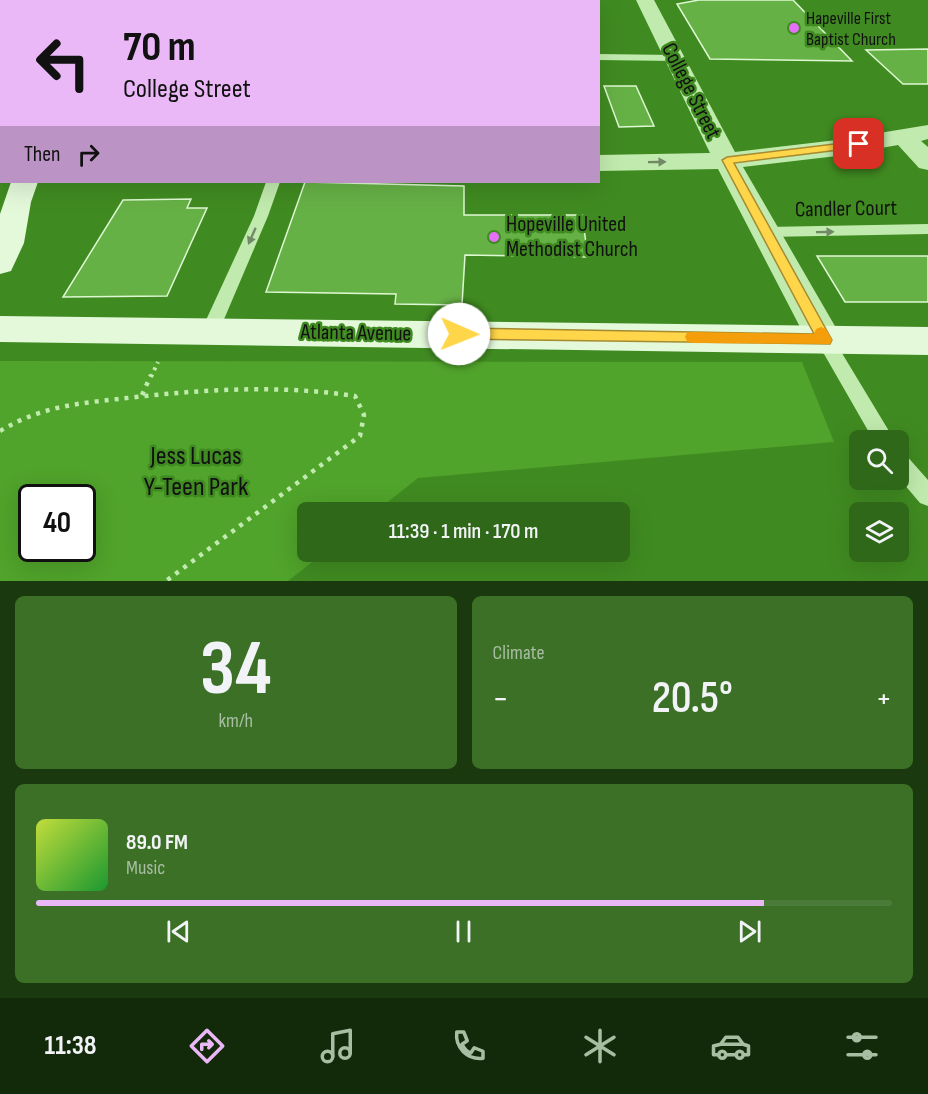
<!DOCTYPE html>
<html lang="en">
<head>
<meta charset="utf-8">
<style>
  :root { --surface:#306819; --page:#3c7026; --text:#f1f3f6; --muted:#a8bea2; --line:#4b7b38; --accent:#ebb8f7 }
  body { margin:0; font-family:"Sofia Sans Condensed",sans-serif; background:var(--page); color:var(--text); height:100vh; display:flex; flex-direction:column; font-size:22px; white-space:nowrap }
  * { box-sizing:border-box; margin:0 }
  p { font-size:20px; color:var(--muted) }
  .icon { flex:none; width:33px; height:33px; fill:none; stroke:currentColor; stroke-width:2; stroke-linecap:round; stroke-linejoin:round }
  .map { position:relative; height:581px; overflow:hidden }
  .sheet { display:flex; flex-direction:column; gap:15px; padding:15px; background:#1a390e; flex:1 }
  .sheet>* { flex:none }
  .hud { position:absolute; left:0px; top:0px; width:600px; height:183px; box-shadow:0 6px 24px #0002; background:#ebb8f7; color:#111; overflow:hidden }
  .controls { position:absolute; left:849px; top:430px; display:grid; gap:12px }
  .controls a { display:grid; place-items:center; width:60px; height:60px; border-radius:9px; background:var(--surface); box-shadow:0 6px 24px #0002; font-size:30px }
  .speed { position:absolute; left:18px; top:484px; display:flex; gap:12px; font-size:30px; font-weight:700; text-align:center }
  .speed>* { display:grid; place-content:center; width:78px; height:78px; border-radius:50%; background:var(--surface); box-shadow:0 6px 24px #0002; line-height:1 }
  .speed .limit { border:3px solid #111; border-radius:9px; background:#fff; color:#111 }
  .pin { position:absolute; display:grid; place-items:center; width:51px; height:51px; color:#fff; margin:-26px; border-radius:12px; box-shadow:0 3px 9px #0006 }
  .me { position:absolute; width:66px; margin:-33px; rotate:91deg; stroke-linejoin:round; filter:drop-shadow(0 0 4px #0008) }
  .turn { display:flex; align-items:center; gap:21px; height:126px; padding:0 24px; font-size:27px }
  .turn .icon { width:78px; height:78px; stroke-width:2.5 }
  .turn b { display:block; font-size:42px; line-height:51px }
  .then { display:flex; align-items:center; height:57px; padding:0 24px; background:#0003; gap:12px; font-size:22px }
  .big { font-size:45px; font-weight:600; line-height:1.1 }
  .sheet .tile { flex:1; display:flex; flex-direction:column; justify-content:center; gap:9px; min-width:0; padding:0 21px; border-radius:9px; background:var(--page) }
  .sheet .dial { align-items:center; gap:0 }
  .dial b { font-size:78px; line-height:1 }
  .song { display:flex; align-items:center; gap:18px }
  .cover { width:72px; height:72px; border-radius:9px; background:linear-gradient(135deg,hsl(70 70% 55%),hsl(130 70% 35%)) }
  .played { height:6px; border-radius:3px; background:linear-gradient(90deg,var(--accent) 85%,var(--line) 85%) }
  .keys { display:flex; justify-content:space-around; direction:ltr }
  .heat { display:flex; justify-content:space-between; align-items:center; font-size:33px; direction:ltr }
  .sheet .tiles { flex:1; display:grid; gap:15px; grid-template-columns:1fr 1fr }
  .tile:last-child { grid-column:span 2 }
  .trip { position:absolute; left:297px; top:502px; width:333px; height:60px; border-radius:9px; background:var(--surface); box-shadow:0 6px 24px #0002; font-weight:600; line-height:60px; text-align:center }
  .tab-bar { display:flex; height:96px; justify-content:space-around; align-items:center; background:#132a0a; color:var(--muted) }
  .tab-bar .icon { width:42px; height:42px }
  .tab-bar .active { color:var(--accent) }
  .tab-bar b { font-size:27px; color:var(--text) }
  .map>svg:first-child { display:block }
</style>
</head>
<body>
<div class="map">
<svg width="928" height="581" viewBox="0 0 928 581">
  <rect width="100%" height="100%" fill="#408b21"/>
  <path fill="#50a32b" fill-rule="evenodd" d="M0 361 802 362 834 442 418 478 374 513H308V552H325L288 581H0ZM32 498H82V549H32Z"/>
  <path fill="#66b146" stroke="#dff8d3" stroke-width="1.5" d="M699 0H793L852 61 710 59 677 4Z
    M928 49V84H903L866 50Z
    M604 86H636L654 126 619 127Z
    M305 182 464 186V215H582L588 257 465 255 462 305 395 304 396 294 266 292Z
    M191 199 187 208H207L167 296 63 297 123 200Z
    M817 256H928V302H845Z"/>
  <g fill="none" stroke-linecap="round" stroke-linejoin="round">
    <path stroke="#c1ebae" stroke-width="3" stroke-dasharray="2 4" stroke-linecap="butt" d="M0 145 2 143"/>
    <path stroke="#c1ebae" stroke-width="4" stroke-dasharray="3 4.5" stroke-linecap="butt" d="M151 377 158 362"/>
    <path stroke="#c1ebae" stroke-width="4.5" stroke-dasharray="4 6" stroke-linecap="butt" d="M142 395 151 375
      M0 431C45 404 85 403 136 397 209 389 282 385 355 396L364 415 360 436 166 581"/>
    <path fill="#c1ebae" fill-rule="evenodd" d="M283 0H291V2H283Z
      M436 0H444V2H436Z
      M493 0H506L492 2Z
      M598 54 674 55 679 58 674 61 598 60Z
      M266 182H280L268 216 219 331 216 336 210 338 204 336 201 331 254 216Z
      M928 224V234L766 237 759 232 766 227Z
      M825 333 831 335 895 441H874L816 340 819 335Z
      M898 452 905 454 928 480V506L920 503 898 477Z"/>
    <path fill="#c1ebae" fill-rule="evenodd" d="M636 0H654L735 152 837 140 928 125V139L921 141 928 147V170L919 168 898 145 837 156 743 167 843 340 838 350 825 354 812 350 718 169 598 171V155L710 153Z"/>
    <path fill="#e3f9da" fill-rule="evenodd" d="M150 0H168L149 2Z
      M11 182H38L31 202 24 243 11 271 0 274V214Z
      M0 316 928 327V355L0 342Z"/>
    <path fill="#f6fef3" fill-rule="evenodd" d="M74 0H92L73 2Z
      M0 68H2L0 81Z"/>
    <defs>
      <path id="rail" d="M111 2 113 0"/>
    </defs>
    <use href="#rail" stroke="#fff" stroke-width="4.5"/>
    <use href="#rail" stroke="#408b21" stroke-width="3" stroke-dasharray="8" stroke-linecap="butt"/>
  </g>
  <defs><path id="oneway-solid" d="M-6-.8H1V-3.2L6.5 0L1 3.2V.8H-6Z" transform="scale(1.5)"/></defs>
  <g fill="#728967">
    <use href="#oneway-solid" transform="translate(657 162) rotate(-1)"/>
    <use href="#oneway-solid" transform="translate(825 232) rotate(-1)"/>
    <use href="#oneway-solid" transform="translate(252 236) rotate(114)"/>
  </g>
  <path fill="#ffd54a" stroke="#a68a30" stroke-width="1.5" d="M859 141 863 142V147L734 163 832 340 830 344 459 339 454 338 451 334 454 330 459 328 814 334 722 160 727 157Z"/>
  <path fill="#f59e0b" d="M821 327 826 329 832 340 830 344 692 343 687 341 685 337 687 333 692 332 814 334 816 329Z"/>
  <g fill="#e470f8" stroke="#408b21" stroke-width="2">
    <circle cx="794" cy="28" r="6"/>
    <circle cx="494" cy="237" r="6"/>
  </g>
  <g text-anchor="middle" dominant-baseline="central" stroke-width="5" stroke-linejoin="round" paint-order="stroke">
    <g font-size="18" fill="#111" stroke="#408b21" text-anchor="start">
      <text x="806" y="18">Hapeville First<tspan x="806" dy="21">Baptist Church</tspan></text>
    </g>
    <g font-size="22" fill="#111" stroke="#408b21">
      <text transform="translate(691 91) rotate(63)">College Street</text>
      <text transform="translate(846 209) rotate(-1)">Candler Court</text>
      <text transform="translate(356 333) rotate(1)">Atlanta Avenue</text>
    </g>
    <g font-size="22" fill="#111" stroke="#408b21" text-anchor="start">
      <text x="506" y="224">Hopeville United<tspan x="506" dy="25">Methodist Church</tspan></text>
    </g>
    <g font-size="27" fill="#111" stroke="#408b21">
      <text x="196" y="456">Jess Lucas<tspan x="196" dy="31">Y-Teen Park</tspan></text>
    </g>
  </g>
</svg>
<div class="controls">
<a><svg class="icon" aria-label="search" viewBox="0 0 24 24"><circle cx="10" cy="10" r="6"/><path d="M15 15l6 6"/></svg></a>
<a><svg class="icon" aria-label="layers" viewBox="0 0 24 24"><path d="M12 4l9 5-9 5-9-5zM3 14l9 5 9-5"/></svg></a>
</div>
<div class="speed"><div class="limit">40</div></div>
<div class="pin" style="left:859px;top:144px;background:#d93025"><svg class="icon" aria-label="arrive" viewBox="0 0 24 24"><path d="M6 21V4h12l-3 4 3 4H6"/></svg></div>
<svg class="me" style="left:459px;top:334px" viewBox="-20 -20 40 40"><circle r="19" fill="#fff"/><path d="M0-13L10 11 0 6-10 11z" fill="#ffd54a"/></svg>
<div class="trip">11:39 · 1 min · 170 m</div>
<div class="hud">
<div class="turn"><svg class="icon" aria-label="left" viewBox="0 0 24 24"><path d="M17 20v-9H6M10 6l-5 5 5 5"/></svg><div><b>70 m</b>College Street</div></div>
<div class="then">Then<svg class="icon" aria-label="right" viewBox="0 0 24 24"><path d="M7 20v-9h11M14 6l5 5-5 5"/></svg></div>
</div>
</div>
<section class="sheet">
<div class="tiles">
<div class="tile dial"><b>34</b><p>km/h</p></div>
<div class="tile"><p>Climate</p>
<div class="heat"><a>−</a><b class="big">20.5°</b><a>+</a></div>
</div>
<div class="tile">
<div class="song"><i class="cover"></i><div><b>89.0 FM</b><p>Music</p></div></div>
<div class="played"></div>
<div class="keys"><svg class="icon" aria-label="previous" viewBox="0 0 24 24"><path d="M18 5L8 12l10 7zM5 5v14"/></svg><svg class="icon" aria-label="pause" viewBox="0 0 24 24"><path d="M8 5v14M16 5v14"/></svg><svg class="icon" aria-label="next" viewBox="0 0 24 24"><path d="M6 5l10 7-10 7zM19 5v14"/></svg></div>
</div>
</div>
</section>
<nav class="tab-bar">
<b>11:38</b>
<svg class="icon active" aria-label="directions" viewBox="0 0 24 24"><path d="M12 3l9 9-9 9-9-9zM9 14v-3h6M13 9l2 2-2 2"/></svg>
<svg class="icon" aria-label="music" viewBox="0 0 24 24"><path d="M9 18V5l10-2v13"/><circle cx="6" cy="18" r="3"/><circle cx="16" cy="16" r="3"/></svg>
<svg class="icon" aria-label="phone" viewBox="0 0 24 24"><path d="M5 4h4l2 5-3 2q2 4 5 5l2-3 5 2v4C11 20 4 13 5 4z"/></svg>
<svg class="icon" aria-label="climate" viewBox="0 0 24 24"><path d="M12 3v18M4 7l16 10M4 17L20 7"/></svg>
<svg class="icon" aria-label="car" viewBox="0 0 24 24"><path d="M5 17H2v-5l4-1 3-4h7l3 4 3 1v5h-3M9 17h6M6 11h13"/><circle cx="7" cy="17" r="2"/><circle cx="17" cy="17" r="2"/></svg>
<svg class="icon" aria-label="filters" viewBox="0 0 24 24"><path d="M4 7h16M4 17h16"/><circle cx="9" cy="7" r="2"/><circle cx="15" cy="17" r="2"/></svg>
</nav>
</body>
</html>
